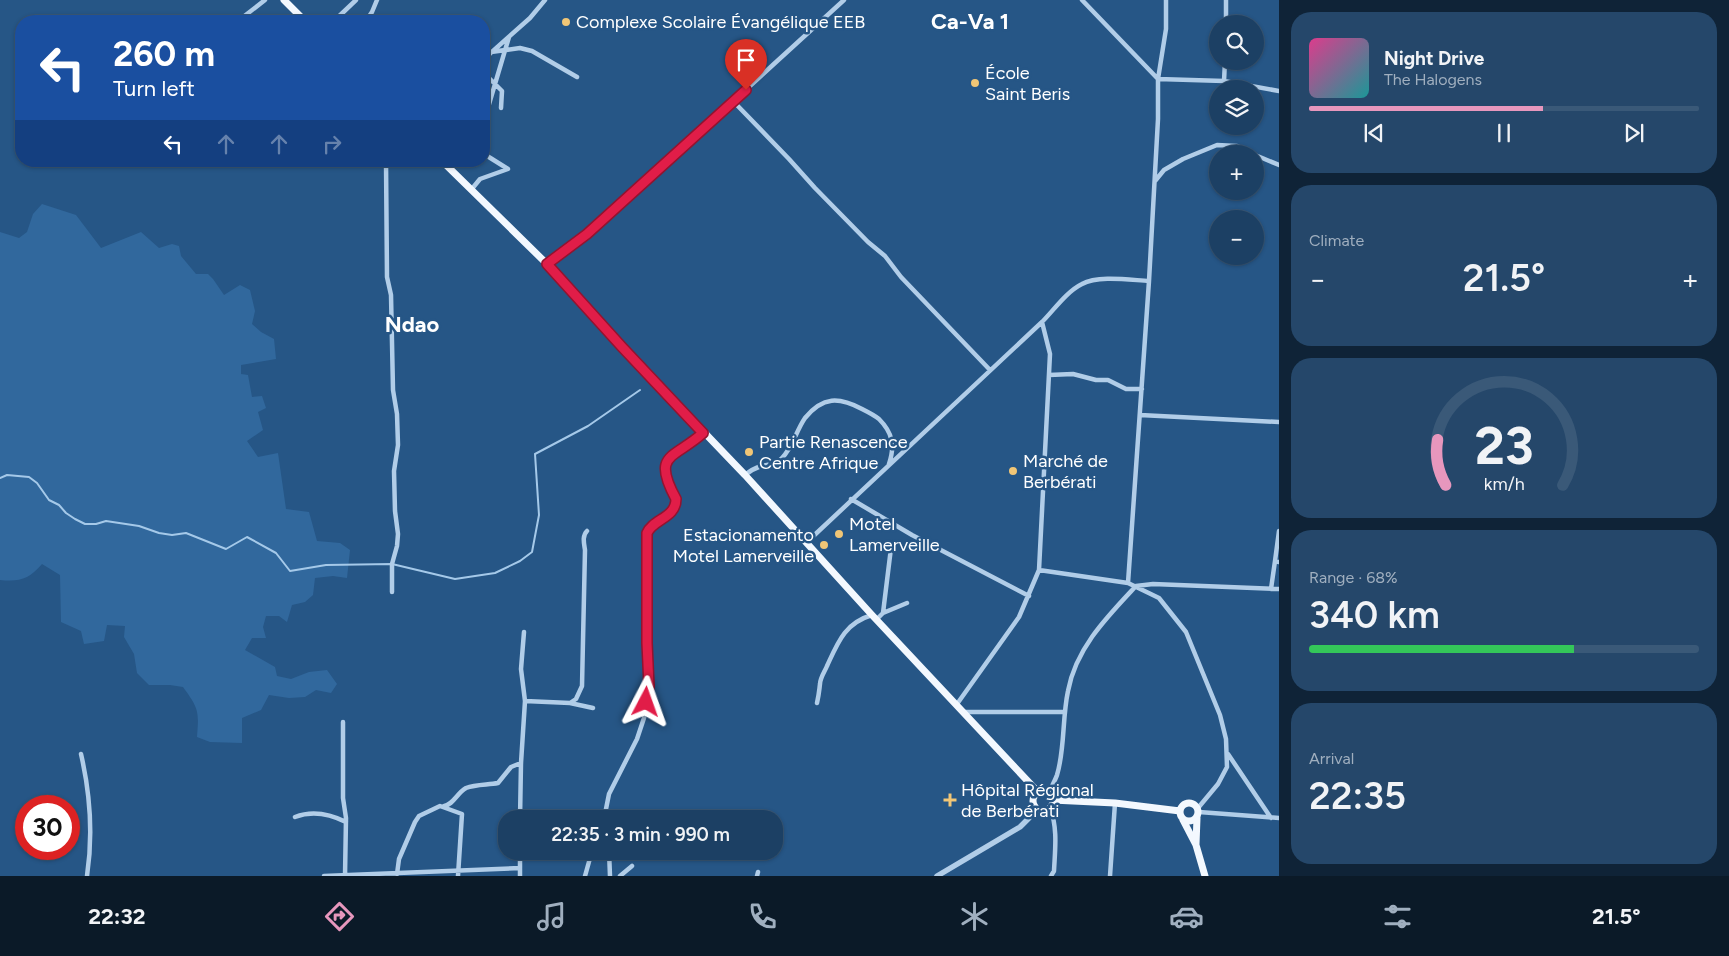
<!DOCTYPE html>
<html lang="en">
<head>
<meta charset="utf-8">
<style>
  :root { --surface:#1c4064; --page:#25476a; --text:#f1f3f6; --muted:#a0afbf; --line:#3a5978; --accent:#e797bd }
  body { margin:0; font-family:Figtree,sans-serif; background:var(--page); color:var(--text); height:100vh; display:flex; flex-direction:column; font-size:19px; white-space:nowrap }
  * { box-sizing:border-box; margin:0 }
  p { font-size:16px; color:var(--muted) }
  .icon { flex:none; width:28px; height:28px; fill:none; stroke:currentColor; stroke-width:2; stroke-linecap:round; stroke-linejoin:round }
  .map { position:relative; flex:1; overflow:hidden }
  .details { display:flex; flex-direction:column; gap:12px; padding:12px; background:#0f2337; width:450px }
  .details>* { flex:none }
  .hud { position:absolute; left:15px; top:15px; width:475px; height:152px; border-radius:20px; box-shadow:0 1px 4px #0004,0 0 0 1px var(--line); background:#1a4fa0; color:#fff; overflow:hidden }
  .fabs { position:absolute; left:1209px; top:15px; display:grid; gap:10px }
  .fabs a { display:grid; place-items:center; width:55px; height:55px; border-radius:50%; background:var(--surface); box-shadow:0 1px 4px #0004,0 0 0 1px var(--line); font-size:25px }
  .speed { position:absolute; left:15px; top:795px; display:flex; gap:10px; font-size:25px; font-weight:700; text-align:center }
  .speed>* { display:grid; place-content:center; width:65px; height:65px; border-radius:50%; background:var(--surface); box-shadow:0 1px 4px #0004,0 0 0 1px var(--line); line-height:1 }
  .speed .limit { border:8px solid #d22; background:#fff; color:#111 }
  .pin { position:absolute; display:grid; place-items:center; width:42px; height:42px; color:#fff; margin:-51px -21px; border-radius:50% 50% 50% 0; rotate:-45deg; box-shadow:0 0 5px #0007 }
  .pin .icon { rotate:45deg }
  .me { position:absolute; width:55px; margin:-28px; rotate:4deg; stroke-linejoin:round; filter:drop-shadow(0 0 4px #0008) }
  .turn { display:flex; align-items:center; gap:18px; height:105px; padding:0 15px; font-size:22px }
  .turn .icon { width:65px; height:65px; stroke-width:2.5 }
  .turn b { display:block; font-size:35px; line-height:42px }
  .lanes { display:flex; align-items:center; height:48px; padding:0 15px; background:#0003; justify-content:center; gap:25px; direction:ltr }
  .lanes .off { opacity:.35 }
  .big { font-size:38px; font-weight:600; line-height:1.1 }
  .details .widget { flex:1; display:flex; flex-direction:column; justify-content:center; gap:8px; min-width:0; padding:0 18px; border-radius:20px; background:var(--page) }
  .details .dial { align-items:center; gap:0 }
  .dial svg { height:130px; overflow:visible; fill:none; stroke:var(--line); stroke-width:7; stroke-linecap:round; text-anchor:middle }
  .dial text { fill:var(--text); stroke:none }
  .song { display:flex; align-items:center; gap:15px }
  .cover { width:60px; height:60px; border-radius:8px; background:linear-gradient(135deg,hsl(330 70% 55%),hsl(180 70% 35%)) }
  .played { height:5px; border-radius:2px; background:linear-gradient(90deg,var(--accent) 60%,var(--line) 60%) }
  .keys { display:flex; justify-content:space-around; direction:ltr }
  .heat { display:flex; justify-content:space-between; align-items:center; font-size:28px; direction:ltr }
  .charge { height:8px; border-radius:4px; background:linear-gradient(90deg,#34c759 68%,var(--line) 0) }
  .trip { position:absolute; left:498px; top:810px; width:285px; height:50px; border-radius:20px; background:var(--surface); box-shadow:0 1px 4px #0004,0 0 0 1px var(--line); font-weight:600; line-height:50px; text-align:center }
  .tab-bar { display:flex; height:80px; justify-content:space-around; align-items:center; background:#0b1a28; color:var(--muted) }
  .tab-bar .icon { width:35px; height:35px }
  .tab-bar .active { color:var(--accent) }
  .tab-bar b { font-size:22px; color:var(--text) }
  main { display:flex; flex:1; min-height:0 }
  .map>svg:first-child { display:block }
</style>
</head>
<body>
<main>
<div class="map">
<svg width="1279" height="876" viewBox="0 0 1279 876">
  <rect width="100%" height="100%" fill="#265686"/>
  <path fill="#31689d" d="M42 204 76 215 101 248 141 232 159 248 172 244 179 246 181 256 196 274H208L213 279 224 295 240 285 250 290 255 311 252 324 261 332 274 339 276 359 241 365V374L248 375 252 397 262 396 266 408 258 412 263 430 247 441 258 457 278 453 286 509 309 512 317 541 340 543 350 550 347 578 333 576 315 578 313 595 305 602 292 605 287 622 279 616H266L263 627 266 638H252L245 650 275 667 277 676 291 679 309 672 327 670 337 684 331 693 316 690 305 697 289 698 269 695 261 710 242 718V743L210 742 197 737C199 711 199 709 183 687L170 685H149L137 673 134 654 124 637 125 626 107 625 104 641 84 644 81 631 61 622 60 575 42 564C29 579 20 582 0 580V232L19 238 27 232 33 214Z"/>
  <g fill="none" stroke-linecap="round" stroke-linejoin="round">
    <path stroke="#a5c9e9" stroke-width="2" d="M0 478 7 475 29 477 37 483 49 500 59 505 66 513 75 519 85 524H96L106 521 139 526 159 533 172 535 186 533 226 549 247 537 276 553 290 571 326 565 392 564 455 579 495 573 520 561 532 552 539 515 535 454 588 426 640 390"/>
    <path stroke="#b1cde8" stroke-width="4.5" d="M1082 0 1158 79 1224 81 1279 91
      M238 21 265 0
      M334 21 356 0
      M366 21 372 12 377 0
      M1226 24V0
      M491 52 520 48 532 51 577 77
      M484 59 530 18 545 0
      M484 73 502 91 501 108
      M1224 81 1225 61
      M733 101 789 159 815 188 868 242 885 256 901 277 990 370
      M1214 110 1218 108
      M484 121 509 37
      M1255 155 1279 165
      M386 161 387 277 391 295 393 390 397 414 398 445 394 471 395 511 398 534 397 546 392 564V592
      M1155 181 1164 170 1183 159 1217 145 1237 146 1253 154
      M471 190 480 179 508 169 484 154
      M547 264 587 234 624 201 844 0
      M1049 375 1073 374 1096 380H1108L1126 389H1142
      M1140 415 1279 422
      M745 475C750 471 755 468 761 466 769 464 776 465 782 458 793 447 796 431 805 418 823 396 839 397 862 409 868 412 874 415 879 419 893 433 895 446 889 464
      M851 499 912 535 1029 596
      M807 542 1042 322C1054 310 1066 292 1082 284 1098 275 1130 280 1149 281
      M1275 561 1279 531
      M1039 570 1128 583 1159 598 1186 632 1220 715 1226 739 1227 767 1218 784 1198 808
      M1128 583 1149 281 1158 119V79L1166 29V0
      M1271 589 1275 561 1279 562
      M883 613 891 548
      M876 620 883 613 907 603
      M525 701 570 703 593 708
      M570 703 576 699 582 686 585 550C584 543 582 536 587 531
      M817 703C819 694 819 692 820 684 820 678 825 671 827 666 838 642 845 623 872 615
      M957 704 1019 617 1039 570 1050 354 1042 322
      M964 712H1065
      M343 722V798L346 818 345 876
      M81 754C90 793 93 836 87 876
      M1228 754 1271 818
      M1049 793C1051 787 1055 781 1057 775 1065 749 1062 719 1068 691 1076 648 1107 617 1136 586L1153 584 1279 589
      M444 806C453 805 457 793 466 788 476 784 488 785 498 783L511 767 521 763
      M1050 808C1058 828 1055 850 1054 871L1051 876
      M1199 812 1279 818
      M295 817C313 810 330 814 346 822
      M520 819 521 763 525 701 521 669 524 632
      M604 819 609 794 637 739 644 718 649 686 647 643V533C653 519 676 518 676 499 651 453 674 459 703 433
      M609 851 610 876
      M397 874 399 859 415 822 419 816 440 806 462 814 458 876
      M324 876 520 868
      M520 876V851
      M585 876 592 851
      M620 876 632 866
      M757 876 758 872
      M1110 876 1115 803"/>
    <path stroke="#b1cde8" stroke-width="5.5" d="M937 876 1020 827 1029 818 1036 808"/>
    <path stroke="#f3f8fe" stroke-width="7" d="M284 0 305 21
      M442 161 547 264 611 335 745 475 872 615 1038 792
      M1033 801a10 10 0 1 1 20 0a10 10 0 1 1-20 0Z
      M1052 800 1115 803 1180 811
      M1180 812a9 9 0 1 1 18 0a9 9 0 1 1-18 0Z
      M1183 820 1196 845 1205 876
      M1196 844 1197 818"/>
  </g>
  <g fill="none" stroke-linecap="round" stroke-linejoin="round">
    <defs>
      <path id="route" d="M646 702 649 686 647 643V533C653 519 676 518 676 499 651 453 674 459 703 433L622 347 547 264 587 234 746 90"/>
    </defs>
    <use href="#route" stroke="#92132f" stroke-width="12"/>
    <use href="#route" stroke="#e11d48" stroke-width="9"/>
  </g>
  <g fill="#f1c676" stroke="#265686" stroke-width="2">
    <circle cx="566" cy="22" r="5"/>
    <circle cx="975" cy="83" r="5"/>
    <circle cx="749" cy="452" r="5"/>
    <circle cx="1013" cy="471" r="5"/>
    <circle cx="839" cy="534" r="5"/>
    <circle cx="824" cy="545" r="5"/>
    <path d="M947.5 792.5h5v5h5v5h-5v5h-5v-5h-5v-5h5z"/>
  </g>
  <g text-anchor="middle" dominant-baseline="central" stroke-width="5" stroke-linejoin="round" paint-order="stroke">
    <g font-size="18" fill="#fff" stroke="#265686" text-anchor="start">
      <text x="576" y="22">Complexe Scolaire Évangélique EEB</text>
      <text x="985" y="73">École<tspan x="985" dy="21">Saint Beris</tspan></text>
      <text x="759" y="442">Partie Renascence<tspan x="759" dy="21">Centre Afrique</tspan></text>
      <text x="1023" y="461">Marché de<tspan x="1023" dy="21">Berbérati</tspan></text>
      <text x="849" y="524">Motel<tspan x="849" dy="21">Lamerveille</tspan></text>
      <text x="814" y="535" text-anchor="end">Estacionamento<tspan x="814" dy="21">Motel Lamerveille</tspan></text>
      <text x="961" y="790">Hôpital Régional<tspan x="961" dy="21">de Berbérati</tspan></text>
    </g>
    <g font-size="22" font-weight="bold" fill="#fff" stroke="#265686">
      <text x="970" y="21">Ca-Va 1</text>
      <text x="412" y="324">Ndao</text>
    </g>
  </g>
</svg>
<div class="fabs">
<a><svg class="icon" aria-label="search" viewBox="0 0 24 24"><circle cx="10" cy="10" r="6"/><path d="M15 15l6 6"/></svg></a>
<a><svg class="icon" aria-label="layers" viewBox="0 0 24 24"><path d="M12 4l9 5-9 5-9-5zM3 14l9 5 9-5"/></svg></a>
<a>+</a>
<a>−</a>
</div>
<div class="speed"><div class="limit">30</div></div>
<div class="pin" style="left:746px;top:90px;background:#d93025"><svg class="icon" aria-label="arrive" viewBox="0 0 24 24"><path d="M6 21V4h12l-3 4 3 4H6"/></svg></div>
<svg class="me" style="left:646px;top:702px" viewBox="-20 -20 40 40"><path d="M0-17L14 15 0 8-14 15z" fill="#e11d48" stroke="#fff" stroke-width="4"/></svg>
<div class="trip">22:35 · 3 min · 990 m</div>
<div class="hud">
<div class="turn"><svg class="icon" aria-label="left" viewBox="0 0 24 24"><path d="M17 20v-9H6M10 6l-5 5 5 5"/></svg><div><b>260 m</b>Turn left</div></div>
<div class="lanes"><svg class="icon" aria-label="left" viewBox="0 0 24 24"><path d="M17 20v-9H6M10 6l-5 5 5 5"/></svg><svg class="icon off" aria-label="ahead" viewBox="0 0 24 24"><path d="M12 20V5M6 11l6-6 6 6"/></svg><svg class="icon off" aria-label="ahead" viewBox="0 0 24 24"><path d="M12 20V5M6 11l6-6 6 6"/></svg><svg class="icon off" aria-label="right" viewBox="0 0 24 24"><path d="M7 20v-9h11M14 6l5 5-5 5"/></svg></div>
</div>
</div>
<section class="details">
<div class="widget">
<div class="song"><i class="cover"></i><div><b>Night Drive</b><p>The Halogens</p></div></div>
<div class="played"></div>
<div class="keys"><svg class="icon" aria-label="previous" viewBox="0 0 24 24"><path d="M18 5L8 12l10 7zM5 5v14"/></svg><svg class="icon" aria-label="pause" viewBox="0 0 24 24"><path d="M8 5v14M16 5v14"/></svg><svg class="icon" aria-label="next" viewBox="0 0 24 24"><path d="M6 5l10 7-10 7zM19 5v14"/></svg></div>
</div>
<div class="widget"><p>Climate</p>
<div class="heat"><a>−</a><b class="big">21.5°</b><a>+</a></div>
</div>
<div class="widget dial"><svg viewBox="0 0 100 80">
<path d="M14 69A42 42 0 1 1 86 69"/>
<path d="M14 69A42 42 0 0 1 9 41" stroke="#e797bd"/>
<text x="50" y="56" font-size="32" font-weight="700">23</text>
<text x="50" y="72" font-size="11">km/h</text>
</svg></div>
<div class="widget"><p>Range · 68%</p><b class="big">340 km</b><div class="charge"></div></div>
<div class="widget"><p>Arrival</p><b class="big">22:35</b></div>
</section>
</main>
<nav class="tab-bar">
<b>22:32</b>
<svg class="icon active" aria-label="directions" viewBox="0 0 24 24"><path d="M12 3l9 9-9 9-9-9zM9 14v-3h6M13 9l2 2-2 2"/></svg>
<svg class="icon" aria-label="music" viewBox="0 0 24 24"><path d="M9 18V5l10-2v13"/><circle cx="6" cy="18" r="3"/><circle cx="16" cy="16" r="3"/></svg>
<svg class="icon" aria-label="phone" viewBox="0 0 24 24"><path d="M5 4h4l2 5-3 2q2 4 5 5l2-3 5 2v4C11 20 4 13 5 4z"/></svg>
<svg class="icon" aria-label="climate" viewBox="0 0 24 24"><path d="M12 3v18M4 7l16 10M4 17L20 7"/></svg>
<svg class="icon" aria-label="car" viewBox="0 0 24 24"><path d="M5 17H2v-5l4-1 3-4h7l3 4 3 1v5h-3M9 17h6M6 11h13"/><circle cx="7" cy="17" r="2"/><circle cx="17" cy="17" r="2"/></svg>
<svg class="icon" aria-label="filters" viewBox="0 0 24 24"><path d="M4 7h16M4 17h16"/><circle cx="9" cy="7" r="2"/><circle cx="15" cy="17" r="2"/></svg>
<b>21.5°</b>
</nav>
</body>
</html>
